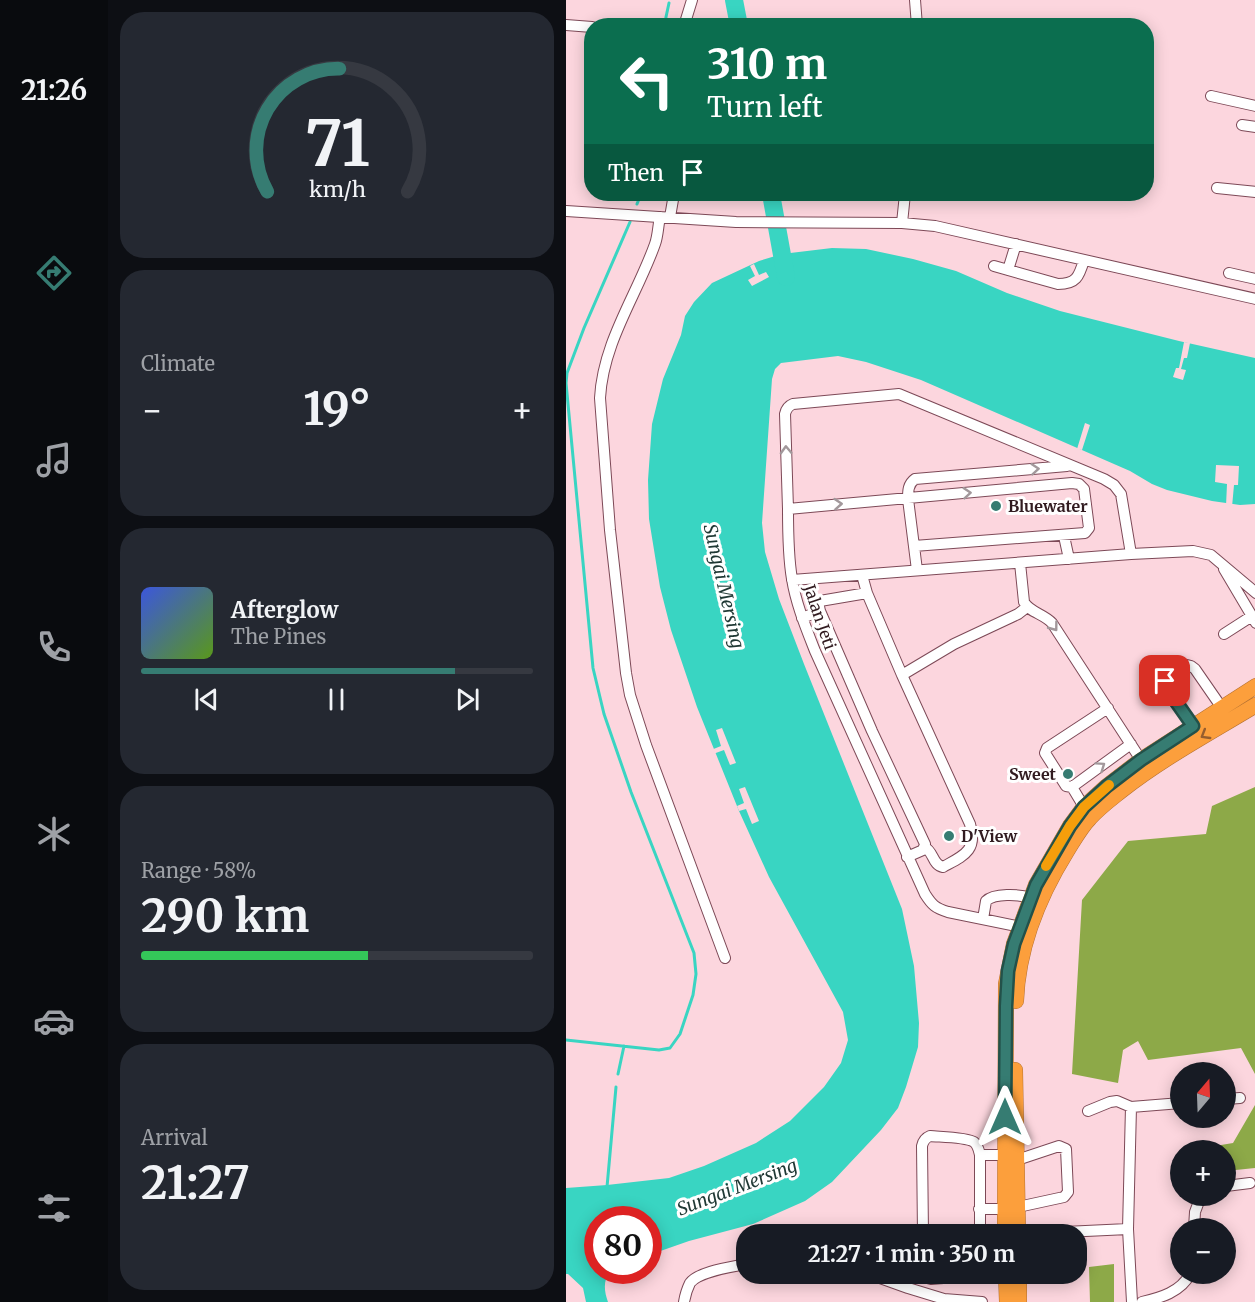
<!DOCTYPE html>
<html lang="en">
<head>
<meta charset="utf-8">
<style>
  :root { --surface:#171b24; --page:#242831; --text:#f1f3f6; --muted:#9ea1a6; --line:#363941; --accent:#367c72 }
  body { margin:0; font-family:Merriweather,serif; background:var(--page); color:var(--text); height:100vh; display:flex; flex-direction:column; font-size:22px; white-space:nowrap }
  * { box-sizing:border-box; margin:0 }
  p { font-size:20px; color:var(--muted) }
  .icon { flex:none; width:33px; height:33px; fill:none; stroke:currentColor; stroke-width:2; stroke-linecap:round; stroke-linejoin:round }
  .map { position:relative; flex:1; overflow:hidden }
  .panel { display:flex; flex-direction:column; gap:12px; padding:12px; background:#0d0f14; width:458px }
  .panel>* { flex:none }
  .guide { position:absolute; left:18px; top:18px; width:570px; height:183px; border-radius:24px; box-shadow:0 3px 15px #0003; background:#0b6e4f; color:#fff; overflow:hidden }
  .needle { width:39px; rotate:19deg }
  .controls { position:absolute; left:604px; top:1062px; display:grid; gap:12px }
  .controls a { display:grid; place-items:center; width:66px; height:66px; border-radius:50%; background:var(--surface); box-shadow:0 3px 15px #0003; font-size:30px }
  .speed { position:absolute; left:18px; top:1206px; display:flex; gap:12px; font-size:30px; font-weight:700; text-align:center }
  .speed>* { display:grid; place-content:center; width:78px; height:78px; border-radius:50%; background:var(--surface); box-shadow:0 3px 15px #0003; line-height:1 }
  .speed .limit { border:9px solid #d22; background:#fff; color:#111 }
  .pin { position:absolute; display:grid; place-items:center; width:51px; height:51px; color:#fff; margin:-26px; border-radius:12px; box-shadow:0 3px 9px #0006 }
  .me { position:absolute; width:66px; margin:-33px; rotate:0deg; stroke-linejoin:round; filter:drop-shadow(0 0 4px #0008) }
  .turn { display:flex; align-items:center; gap:21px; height:126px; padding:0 24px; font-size:27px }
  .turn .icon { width:78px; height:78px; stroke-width:2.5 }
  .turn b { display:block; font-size:42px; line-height:51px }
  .then { display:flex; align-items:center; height:57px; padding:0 24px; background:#0003; gap:12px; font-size:22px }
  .big { font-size:45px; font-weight:700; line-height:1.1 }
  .panel .card { flex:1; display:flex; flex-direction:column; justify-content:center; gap:9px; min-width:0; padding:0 21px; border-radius:24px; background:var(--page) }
  .panel .dial { align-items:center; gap:0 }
  .dial svg { height:156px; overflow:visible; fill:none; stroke:var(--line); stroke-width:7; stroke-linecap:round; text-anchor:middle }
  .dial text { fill:var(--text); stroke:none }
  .song { display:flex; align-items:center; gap:18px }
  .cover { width:72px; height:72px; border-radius:9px; background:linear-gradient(135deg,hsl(230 70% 55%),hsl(90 70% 35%)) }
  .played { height:6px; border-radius:3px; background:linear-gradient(90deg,var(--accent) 80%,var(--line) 80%) }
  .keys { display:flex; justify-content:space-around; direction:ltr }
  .heat { display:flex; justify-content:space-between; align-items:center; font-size:33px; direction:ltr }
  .charge { height:9px; border-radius:4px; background:linear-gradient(90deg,#34c759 58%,var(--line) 0) }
  .trip { position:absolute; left:170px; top:1224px; width:351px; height:60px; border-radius:24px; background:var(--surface); box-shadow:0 3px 15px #0003; font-weight:700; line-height:60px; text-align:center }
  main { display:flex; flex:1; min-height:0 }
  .dock { display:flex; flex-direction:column; width:108px; justify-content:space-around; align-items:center; background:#090b0e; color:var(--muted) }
  .dock .icon { width:42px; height:42px }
  .dock .selected { color:var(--accent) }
  .dock b { font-size:27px; color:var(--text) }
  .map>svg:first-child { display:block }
</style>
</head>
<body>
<main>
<nav class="dock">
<b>21:26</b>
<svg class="icon selected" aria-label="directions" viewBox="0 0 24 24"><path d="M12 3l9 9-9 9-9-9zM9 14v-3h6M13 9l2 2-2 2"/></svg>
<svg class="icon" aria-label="music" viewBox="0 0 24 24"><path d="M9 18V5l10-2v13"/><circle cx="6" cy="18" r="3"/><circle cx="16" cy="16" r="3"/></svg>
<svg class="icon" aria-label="phone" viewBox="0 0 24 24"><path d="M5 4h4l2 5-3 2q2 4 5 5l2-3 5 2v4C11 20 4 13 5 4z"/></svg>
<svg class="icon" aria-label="climate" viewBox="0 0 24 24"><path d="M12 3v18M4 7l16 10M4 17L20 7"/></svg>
<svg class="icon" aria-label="car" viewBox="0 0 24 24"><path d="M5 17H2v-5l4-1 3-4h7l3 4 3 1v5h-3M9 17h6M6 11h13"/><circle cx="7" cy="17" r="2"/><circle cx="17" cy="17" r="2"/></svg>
<svg class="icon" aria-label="filters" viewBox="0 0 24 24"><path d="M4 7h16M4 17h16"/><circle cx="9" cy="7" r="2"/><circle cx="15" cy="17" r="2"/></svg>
</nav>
<section class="panel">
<div class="card dial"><svg viewBox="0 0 100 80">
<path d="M14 69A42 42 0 1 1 86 69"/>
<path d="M14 69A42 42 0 0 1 51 6" stroke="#367c72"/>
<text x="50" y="56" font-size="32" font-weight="700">71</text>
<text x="50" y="72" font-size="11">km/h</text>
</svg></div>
<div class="card"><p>Climate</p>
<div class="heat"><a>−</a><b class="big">19°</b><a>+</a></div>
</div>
<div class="card">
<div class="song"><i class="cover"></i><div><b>Afterglow</b><p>The Pines</p></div></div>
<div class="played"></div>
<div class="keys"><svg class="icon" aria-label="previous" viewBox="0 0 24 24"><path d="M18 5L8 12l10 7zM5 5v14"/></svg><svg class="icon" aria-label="pause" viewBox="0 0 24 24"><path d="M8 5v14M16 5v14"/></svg><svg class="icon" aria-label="next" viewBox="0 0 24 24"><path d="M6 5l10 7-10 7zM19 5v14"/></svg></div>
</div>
<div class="card"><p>Range · 58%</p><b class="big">290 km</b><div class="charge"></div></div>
<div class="card"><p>Arrival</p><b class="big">21:27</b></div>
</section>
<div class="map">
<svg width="690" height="1302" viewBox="0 0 690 1302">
  <rect width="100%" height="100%" fill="#fcd6de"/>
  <path fill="#8da948" d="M689 787V1074L675 1048 582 1060 572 1041 557 1050 552 1083 506 1074 516 900 562 841 640 834 646 806Z
    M689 1105V1168L660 1171V1150H627L631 1149 667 1143Z
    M548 1264V1302H524L523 1267Z"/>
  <path fill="#39d5c2" d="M266 248 300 249 347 259 390 271 441 293 494 311 613 341 689 358V504L674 505 646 501 601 490 586 484 564 471 355 380 300 362 272 356 215 363 209 369 206 379 196 523 199 552 213 599 238 664 336 909 348 966 353 1023 352 1047 340 1087 332 1108 315 1130 266 1182 239 1201 187 1224 123 1241 83 1255 82 1220H32V1270L44 1271C37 1281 38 1291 42 1302H20L17 1288 2 1274H0V1188L41 1185 103 1178 138 1166 190 1143 224 1121 258 1087 275 1063 282 1040 277 1012 203 877 173 811 131 707 105 630 94 587 83 519 82 480 86 424 97 379 115 335 119 316 128 302 146 283 193 261 216 254Z"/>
  <path fill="#fcd6de" d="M188 264 193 275 200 272 203 277 186 286 182 280 189 276 184 266Z
    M618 342 624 343 621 358H618L615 369 620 370 617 380 607 377 610 368H613Z
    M519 423 524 425 516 450 511 449Z
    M650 465 673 466 672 485H668L666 507 660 506 661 484 649 482Z
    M156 728 170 763 164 765 158 750 147 754 145 750 155 746 150 730Z
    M179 787 193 821 186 824 180 809 173 811 171 806 178 803 173 789Z"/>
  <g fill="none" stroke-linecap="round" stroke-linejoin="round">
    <path stroke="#39d5c2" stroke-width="3" d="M99 26 100 17 103 3
      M71 204 75 194
      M0 1040 93 1050 104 1048 114 1034 127 995 130 974 128 953 65 792 38 714 27 668 0 383 1 373 18 328 64 222
      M52 1074 58 1046
      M41 1187 50 1087"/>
    <path stroke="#39d5c2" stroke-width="18" d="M168 0 173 26
      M205 194 220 277"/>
    <defs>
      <path id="minor" d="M349 0 351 26
        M0 25 26 27
        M118 26 126 0
        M645 96 690 106
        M676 125 690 127
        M651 188 690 192
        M0 211 170 222 336 223 369 226 690 299
        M94 217C92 226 92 236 89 244 71 295 37 342 34 398L44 530 60 673 64 695 80 745 159 958
        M104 217 108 194
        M336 223 339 194
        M428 266 492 284C510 284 513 277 518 260
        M442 270 450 244
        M663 273 690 279
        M222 509 219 414C220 409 222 406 227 404L333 394 538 479 548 485 555 494 565 554
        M498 536 503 559
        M348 546 519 533 523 528 518 489 513 484 506 483 222 509C222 532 222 556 226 579 230 604 240 628 249 651L359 894C366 905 369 908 382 912L455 927
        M454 563 458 602C463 612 478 614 486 623L575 760
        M658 569 690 623
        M351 570 342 499C342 491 342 484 349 479L501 466
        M296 575 301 593 336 675 404 824C412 851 397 856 377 867 366 865 368 851 358 847
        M226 580 565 554 627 551 645 555 690 593
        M254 611 252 602 254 601 301 593
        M236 618 254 611 306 731 359 844 357 850 341 857
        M658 634 686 616
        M336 675 388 644 452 614 461 607
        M627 726 599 686C598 675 612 670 621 665L625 666 629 669 656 708
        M506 787 565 744
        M518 807 506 787 500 786 479 753 481 748 542 708
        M417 919 420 901C428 893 453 894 464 898
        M660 1099 674 1098
        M565 1107 562 1229 566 1302
        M522 1111 544 1102 551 1101 565 1107 615 1103
        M414 1155H439
        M451 1160 493 1146 500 1149 502 1192 498 1197 452 1207
        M660 1186 684 1183
        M413 1209H439
        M628 1228 629 1212 635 1196
        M357 1234 356 1146C357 1141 359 1138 364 1136 374 1137 400 1137 408 1142 412 1145 413 1151 414 1155V1234
        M456 1234 562 1229
        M303 1274 342 1288 378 1299 416 1302
        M357 1274 361 1278 365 1279 415 1275
        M415 1274V1275L440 1274
        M118 1302C119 1296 121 1289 124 1283 133 1271 166 1267 180 1264
        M576 1302C594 1298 615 1292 624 1274"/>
      <path id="highway" d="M450 1001C452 948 473 896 501 851 508 840 515 827 524 818 533 808 545 799 555 791 597 758 644 733 690 705
        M449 1070 452 1234
        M439 1234 440 984 448 944 470 885 504 826 518 807 541 786 575 760 690 686
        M440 1274 441 1302
        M453 1274V1302"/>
    </defs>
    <use href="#minor" stroke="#7d4957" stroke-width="12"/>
    <use href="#highway" stroke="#b57132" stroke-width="16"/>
    <use href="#minor" stroke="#fff" stroke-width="10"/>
    <use href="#highway" stroke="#fc9f3c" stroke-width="15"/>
  </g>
  <defs><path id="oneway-chevron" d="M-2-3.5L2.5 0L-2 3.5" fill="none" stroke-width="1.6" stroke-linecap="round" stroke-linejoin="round" transform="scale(1.5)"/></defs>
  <g stroke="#a2989b">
    <use href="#oneway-chevron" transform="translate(220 450) rotate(-92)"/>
    <use href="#oneway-chevron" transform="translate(469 469) rotate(-5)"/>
    <use href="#oneway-chevron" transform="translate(401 493) rotate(-5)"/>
    <use href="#oneway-chevron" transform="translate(272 504) rotate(-4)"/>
    <use href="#oneway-chevron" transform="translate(488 627) rotate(53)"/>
    <use href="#oneway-chevron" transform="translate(535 766) rotate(-35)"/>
  </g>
  <use stroke="#965d2e" href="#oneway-chevron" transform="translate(639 735) rotate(149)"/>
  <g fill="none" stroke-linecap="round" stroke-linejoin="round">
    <defs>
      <path id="route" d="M439 1117 440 1006 442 971 448 944 470 885 504 826 518 807 541 786 575 760 627 726 599 686V681"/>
    </defs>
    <use href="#route" stroke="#23514a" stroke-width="15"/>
    <use href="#route" stroke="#367c72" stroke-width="10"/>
    <path stroke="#f59e0b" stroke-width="10" d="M480 866 504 826 518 807 543 785"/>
  </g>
  <g fill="#367c72" stroke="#fff" stroke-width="2">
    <circle cx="430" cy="506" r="6"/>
    <circle cx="502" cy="774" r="6"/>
    <circle cx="383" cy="836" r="6"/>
  </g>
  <g text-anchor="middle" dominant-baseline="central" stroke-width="6" stroke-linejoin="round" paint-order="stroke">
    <g font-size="16" font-weight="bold" fill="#311b20" stroke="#fff" text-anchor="start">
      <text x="442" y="506">Bluewater</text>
      <text x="490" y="774" text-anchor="end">Sweet</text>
      <text x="395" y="836">D'View</text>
    </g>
    <g font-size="16" fill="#311b20" stroke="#fff">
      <text transform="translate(254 617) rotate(71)">Jalan Jeti</text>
    </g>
    <g font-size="18" font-style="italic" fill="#1f3834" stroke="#fff">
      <text transform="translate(158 586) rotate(77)">Sungai Mersing</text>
      <text transform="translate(171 1187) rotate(-21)">Sungai Mersing</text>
    </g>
  </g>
</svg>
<div class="controls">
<a><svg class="needle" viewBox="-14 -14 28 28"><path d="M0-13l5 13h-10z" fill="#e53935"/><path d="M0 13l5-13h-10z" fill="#9ea1a6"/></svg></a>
<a>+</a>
<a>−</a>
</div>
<div class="speed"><div class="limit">80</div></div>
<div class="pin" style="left:599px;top:681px;background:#d93025"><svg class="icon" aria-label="arrive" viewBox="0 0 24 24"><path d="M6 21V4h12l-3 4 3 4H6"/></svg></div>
<svg class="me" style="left:439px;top:1117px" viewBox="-20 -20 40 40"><path d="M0-17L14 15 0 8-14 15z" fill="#367c72" stroke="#fff" stroke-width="4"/></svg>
<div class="trip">21:27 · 1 min · 350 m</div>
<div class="guide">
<div class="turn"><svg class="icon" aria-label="left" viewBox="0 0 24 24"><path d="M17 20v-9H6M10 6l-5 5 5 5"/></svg><div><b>310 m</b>Turn left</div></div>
<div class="then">Then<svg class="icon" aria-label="arrive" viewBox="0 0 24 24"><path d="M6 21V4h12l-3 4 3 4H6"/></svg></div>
</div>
</div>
</main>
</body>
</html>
